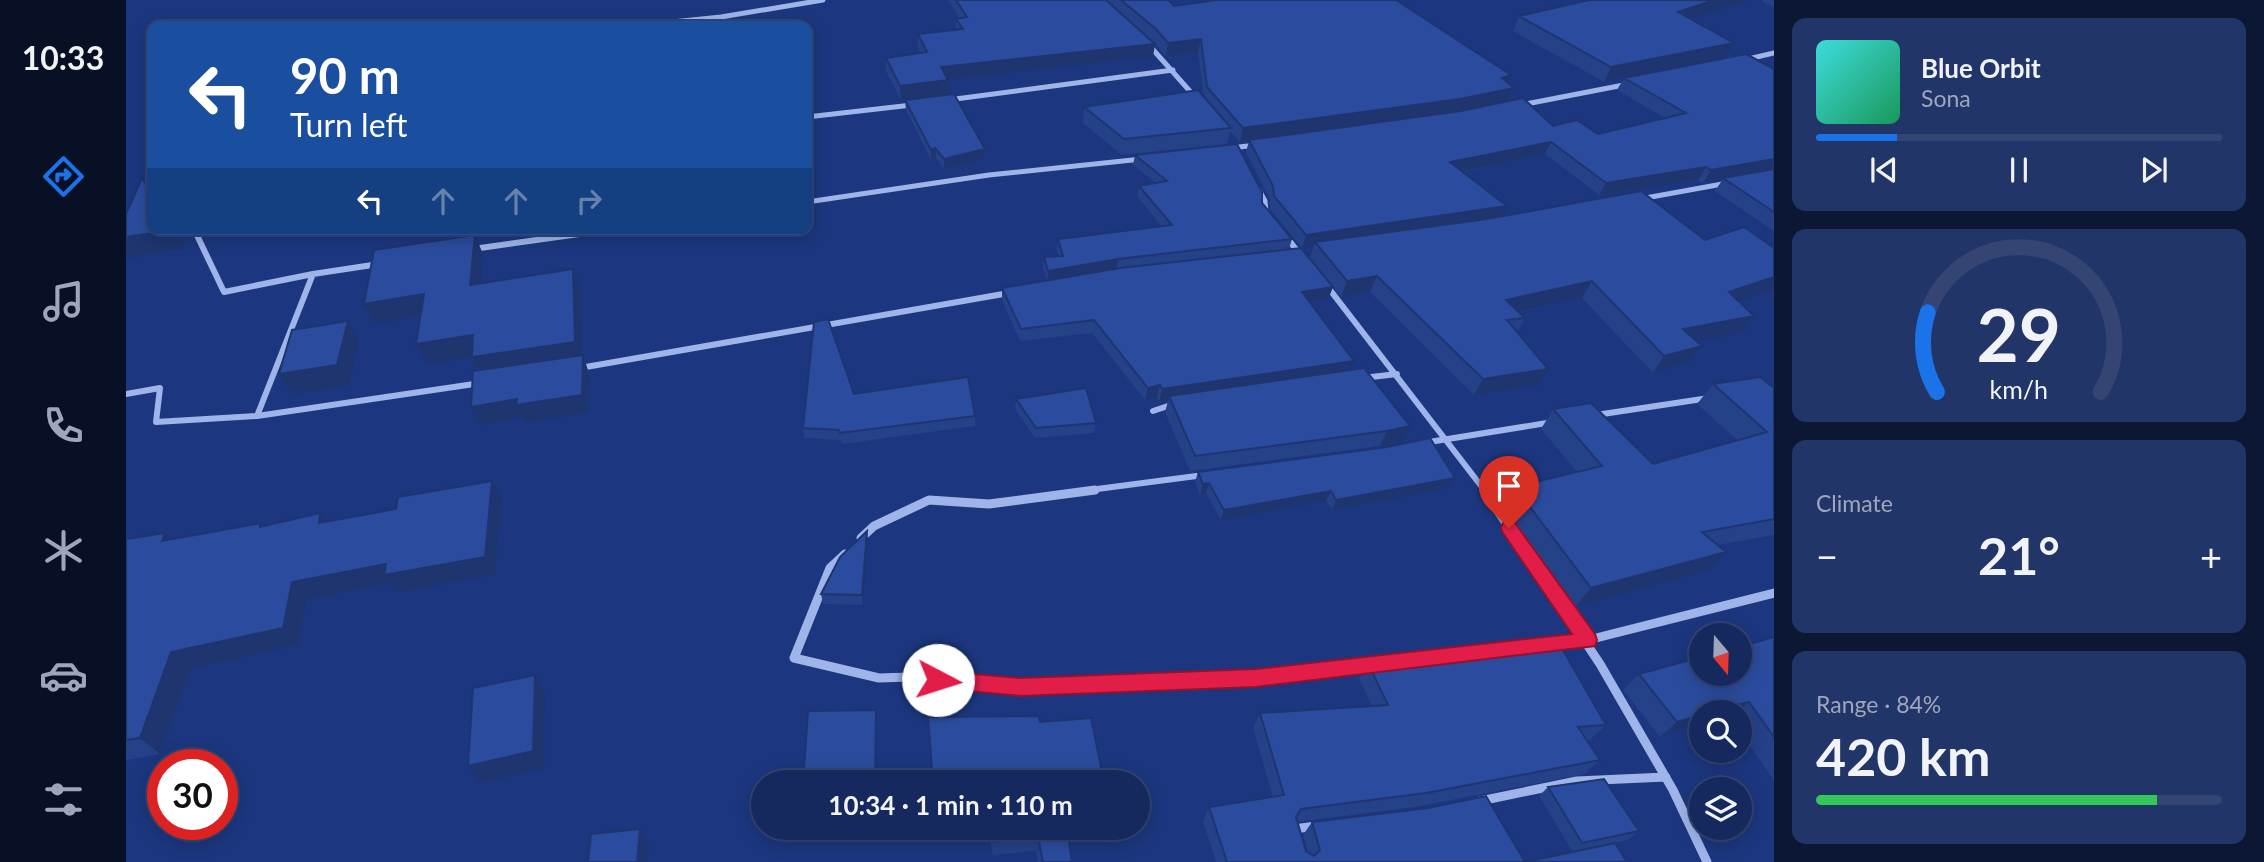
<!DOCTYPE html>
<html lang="en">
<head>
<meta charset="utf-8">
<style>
  :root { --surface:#15295f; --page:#223568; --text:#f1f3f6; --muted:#9da6bd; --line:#344574; --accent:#1a73e8 }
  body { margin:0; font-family:Lato,sans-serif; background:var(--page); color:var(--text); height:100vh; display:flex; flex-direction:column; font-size:26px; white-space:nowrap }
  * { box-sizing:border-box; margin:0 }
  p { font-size:23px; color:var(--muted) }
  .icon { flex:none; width:38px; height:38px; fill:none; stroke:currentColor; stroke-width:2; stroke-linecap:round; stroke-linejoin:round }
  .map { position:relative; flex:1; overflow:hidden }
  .details { display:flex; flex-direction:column; gap:18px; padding:18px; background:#0c1734; width:490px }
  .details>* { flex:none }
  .top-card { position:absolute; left:21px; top:21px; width:665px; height:214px; border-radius:14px; box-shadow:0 4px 18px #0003,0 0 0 2px var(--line); background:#1a4fa0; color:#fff; overflow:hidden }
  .needle { width:46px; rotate:161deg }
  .buttons { position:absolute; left:1563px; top:623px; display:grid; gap:14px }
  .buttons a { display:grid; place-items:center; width:63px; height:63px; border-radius:50%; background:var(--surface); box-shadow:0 4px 18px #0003,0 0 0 2px var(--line); font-size:35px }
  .speed { position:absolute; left:21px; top:749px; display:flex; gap:14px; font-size:35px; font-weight:700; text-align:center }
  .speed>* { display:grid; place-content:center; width:91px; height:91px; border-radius:50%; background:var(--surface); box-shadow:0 4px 18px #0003,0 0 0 2px var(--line); line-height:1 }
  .speed .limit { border:10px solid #d22; background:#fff; color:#111 }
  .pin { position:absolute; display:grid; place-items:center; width:60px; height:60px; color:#fff; margin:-72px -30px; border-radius:50% 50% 50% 0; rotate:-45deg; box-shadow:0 0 7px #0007 }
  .pin .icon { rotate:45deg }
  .me { position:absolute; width:77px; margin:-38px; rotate:95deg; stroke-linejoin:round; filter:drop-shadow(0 0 5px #0008) }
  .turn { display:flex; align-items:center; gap:24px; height:147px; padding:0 28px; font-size:32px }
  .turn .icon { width:91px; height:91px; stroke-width:2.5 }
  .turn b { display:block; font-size:49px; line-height:60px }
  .lanes { display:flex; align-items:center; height:66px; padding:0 28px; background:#0003; justify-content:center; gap:35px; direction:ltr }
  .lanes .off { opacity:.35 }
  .big { font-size:52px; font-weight:700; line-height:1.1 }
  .details .card { flex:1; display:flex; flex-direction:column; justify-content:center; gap:10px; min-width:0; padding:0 24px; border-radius:14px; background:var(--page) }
  .details .dial { align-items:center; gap:0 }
  .dial svg { height:182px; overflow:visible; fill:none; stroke:var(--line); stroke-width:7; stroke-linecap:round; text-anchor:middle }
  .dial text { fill:var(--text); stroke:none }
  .song { display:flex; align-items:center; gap:21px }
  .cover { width:84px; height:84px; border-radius:10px; background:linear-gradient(135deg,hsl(180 70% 55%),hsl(150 70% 35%)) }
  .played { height:7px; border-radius:4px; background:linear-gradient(90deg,var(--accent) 20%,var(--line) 20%) }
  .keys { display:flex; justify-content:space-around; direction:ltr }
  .heat { display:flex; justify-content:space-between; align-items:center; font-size:38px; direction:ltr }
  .charge { height:10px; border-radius:5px; background:linear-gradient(90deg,#34c759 84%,var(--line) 0) }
  .trip { position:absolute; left:625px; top:770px; width:399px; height:70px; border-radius:35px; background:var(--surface); box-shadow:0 4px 18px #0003,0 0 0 2px var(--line); font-weight:700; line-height:70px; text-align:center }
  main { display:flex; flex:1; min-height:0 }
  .tabs { display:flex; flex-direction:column; width:126px; justify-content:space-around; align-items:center; background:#081026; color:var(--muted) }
  .tabs .icon { width:49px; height:49px }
  .tabs .active { color:var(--accent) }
  .tabs b { font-size:32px; color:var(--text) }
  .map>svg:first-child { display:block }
</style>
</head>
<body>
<main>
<nav class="tabs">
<b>10:33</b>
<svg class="icon active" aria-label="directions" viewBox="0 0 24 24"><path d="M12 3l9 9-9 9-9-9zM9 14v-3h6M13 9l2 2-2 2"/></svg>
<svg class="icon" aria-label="music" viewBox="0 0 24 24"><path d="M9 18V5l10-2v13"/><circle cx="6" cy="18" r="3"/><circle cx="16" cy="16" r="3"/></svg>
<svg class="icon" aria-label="phone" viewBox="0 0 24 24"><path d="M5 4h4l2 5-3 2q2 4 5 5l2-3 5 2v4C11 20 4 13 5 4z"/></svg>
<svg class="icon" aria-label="climate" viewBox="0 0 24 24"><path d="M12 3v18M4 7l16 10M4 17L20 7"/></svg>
<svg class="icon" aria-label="car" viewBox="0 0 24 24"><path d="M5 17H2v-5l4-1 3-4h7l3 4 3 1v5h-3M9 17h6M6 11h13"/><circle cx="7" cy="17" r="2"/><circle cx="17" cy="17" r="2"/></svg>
<svg class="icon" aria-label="filters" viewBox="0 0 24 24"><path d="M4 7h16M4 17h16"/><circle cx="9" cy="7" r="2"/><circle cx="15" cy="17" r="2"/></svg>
</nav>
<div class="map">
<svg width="1648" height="862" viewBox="0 0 1648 862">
  <rect width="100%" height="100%" fill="#1c377f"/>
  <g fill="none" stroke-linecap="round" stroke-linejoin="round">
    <path stroke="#9fb5e9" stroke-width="5" d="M507 26 595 17 697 0
      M1022 44 1070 98
      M1618 60 1648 53
      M822 100 1047 70
      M1395 105 1503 84
      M681 117 786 105
      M1104 148 1131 145
      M1132 188 1139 201 1140 212
      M1514 199 1602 183
      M681 202 863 175 1016 159"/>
    <path stroke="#9fb5e9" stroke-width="6" d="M68 229 98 292 187 274 131 416
      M1159 235 1175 256
      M347 249 489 229
      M187 274 253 264
      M1201 286 1359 491
      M454 368 883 293
      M1237 378 1271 374
      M0 394 34 388 30 422 131 416 355 383
      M1027 411 1048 404
      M1470 415 1583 398
      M1297 443 1427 422
      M956 491 1078 475"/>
    <path stroke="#9fb5e9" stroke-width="9" d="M1358 490 1474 664 1547 790 1581 862
      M735 538 748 526 803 500 863 504 969 490
      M719 554 704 568 668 658 753 678 784 677 894 687 1130 678 1249 664
      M1424 644 1462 640 1648 593
      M1354 801 1451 781 1540 777
      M1169 833 1168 829 1190 826"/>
  </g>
  <path fill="#254188" d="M822 0H1042L1048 6 1385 75 1382 83V101L1427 126 1472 134 1539 118 1491 90 1498 78 1478 82 1387 31 1393 16 1463 0H1622L1565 19 1608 43 1599 58 1648 69V230H1646L1589 191 1597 179 1577 183 1572 180 1473 195 1419 154 1336 172 1376 216 1612 301 1628 316 1616 333 1570 341 1576 346 1564 362 1527 373 1456 298 1392 312 1399 318 1391 333 1412 385 1348 395 1244 292 1215 297 1184 258 1188 246 1176 248 1144 209V199L1120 152 1123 141 1114 142 1104 131 1101 144 996 155 957 123 958 107 1078 97 1072 52 1040 56 1027 42V57L822 80V94L775 100 760 71V58L795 53 792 47V34L830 30V19H834Z
    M1637 0H1648V7L1636 2Z
    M779 100 859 149 858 159 818 169 810 158 805 160 780 110Z
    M1009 155 1136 203 1166 239 1163 249 1207 287 1202 299 1184 302 1225 370 1276 442 1254 446 1064 471 1039 412 1042 401 1033 402 1031 397 1019 400 966 333 894 341 876 300V288L921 280 917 267 918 257 933 256 931 249 932 239 1036 227 1011 196 1013 186 1030 183 1007 165Z
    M1587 384 1648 388V535L1592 545 1581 571 1449 607 1377 507 1389 487 1451 472 1415 429 1427 409 1527 464 1612 441 1571 404Z
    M728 394 849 416V426L716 444 715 440 678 438 677 428Z
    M890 399 970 423 968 433 909 438 889 409Z
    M1072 472 1323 488 1206 510 1200 501 1095 520 1080 493 1074 495 1069 482Z
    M376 499 369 575 270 593 264 583 181 600 172 645 64 669 34 754 0 760V539L39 533 44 539 138 526 200 522Z
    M742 541 737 605 697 604 695 594Z
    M1648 637V781L1614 731V712H1575V725L1534 737 1497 690 1513 674Z
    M1316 651 1480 725 1465 739 1461 740 1474 760 1459 774 1289 807 1171 822 1180 851 1182 852 1177 835 1186 822 1399 862H1090L1077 821 1083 807 1147 797 1127 728 1134 713 1246 706 1233 678 1242 663 1315 653Z
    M1422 787 1513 831 1502 840 1446 851 1413 796Z
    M862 828H941L946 862H912L910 851 867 855Z"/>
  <path fill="#1e356f" d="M1588 0H1622L1545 26 1552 12Z
    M1075 39 1072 52 1040 56 1042 43Z
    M1608 43 1599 58 1478 82 1485 67Z
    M1029 44 1027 57 822 80V94L775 100 774 86 815 67Z
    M1385 75 1379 88H1388L1381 102 1328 113 1114 142 1117 128 1376 78Z
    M1425 142 1419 154 1318 175 1324 162Z
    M809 148 810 158 805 160V150Z
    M859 149 858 159 818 169V159Z
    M1648 159V170L1577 183 1585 170Z
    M1580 167 1572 180 1473 195 1480 183Z
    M1381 206 1375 219 1189 242 1188 246 1176 248 1180 235Z
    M48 229 59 248 2 258 0 255V237Z
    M349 235 357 254 353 305 344 285Z
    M992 259 990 269 922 281V271Z
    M447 269 454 289 456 362 355 377 346 357Z
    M1251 276 1244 292 1215 297 1221 281Z
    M1648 277V289L1591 309 1603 292Z
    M1466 281 1456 298 1371 316 1380 300Z
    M1207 287 1202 299 1172 304 1176 292Z
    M298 294 307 314 249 324 238 304Z
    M1628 316 1616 333 1546 346 1557 329Z
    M222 321 233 341 223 385 167 394 153 374Z
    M347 335 356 355 301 364 290 344Z
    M1576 346 1564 362 1527 373 1538 356Z
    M457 355 463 373 462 412 398 422 395 416 354 425 345 407Z
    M1228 361 1223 373 1043 396 1042 401 1033 402 1036 389Z
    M1422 369 1412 385 1348 395 1357 379Z
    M1034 385 1031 397 1019 400 1022 388Z
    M1284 426 1276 442 1254 446 1261 431Z
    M1329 478 1323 488 1206 510 1210 500Z
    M366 481 376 499 369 575 270 593 264 583 181 600 172 645 64 669 34 754 14 738 45 652 166 582 260 564Z
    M1083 483 1080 493 1074 495 1077 484Z
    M1205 491 1200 501 1095 520 1098 510Z
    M194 513 207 532 193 523Z
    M741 531 742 541 737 605 736 595Z
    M39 533 56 551 36 541Z
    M1600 552 1581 571 1449 607 1465 588Z
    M409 675 419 693 418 768 355 783 342 766Z
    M1623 702 1610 712H1585Z
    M750 710 751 719 750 782H749Z
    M1575 715V725L1534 737 1551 722Z
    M514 829 523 845 521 862H511Z"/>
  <path fill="#2b4c9e" stroke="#1e356f" stroke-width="2" d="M830 0H980L1029 44 815 67 822 80 774 86 760 58 801 52 792 34 837 29 830 19 841 17Z
    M995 0H1042L1048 6 1091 0H1270L1385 75 1376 78 1388 88 1334 99 1117 128 1081 87 1075 39 1042 43 1030 29Z
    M1463 0H1588L1552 12 1608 43 1485 67 1393 16Z
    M1620 54 1648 69V159L1585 170 1580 167 1480 183 1425 142 1324 162 1381 206 1180 235 1148 196 1147 186 1123 140 1335 111 1397 98 1427 126 1451 120 1472 134 1560 113 1498 78Z
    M1072 90 1105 128 998 139 958 107Z
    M828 94 859 149 818 159 809 148 805 150 779 100Z
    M1111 144 1136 192V203L1166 239 992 259 922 271 918 257 937 256 932 239 1046 225 1013 186 1041 181 1009 155Z
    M1648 169V212L1597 178Z
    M16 178 26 195V229L46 230 0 237V214Z
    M1515 191 1579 240 1618 227 1648 248V277L1603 292 1628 316 1557 329 1576 346 1538 356 1466 281 1380 300 1399 318 1381 320 1422 369 1357 379 1251 276 1221 281 1189 242 1361 219Z
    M349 235 344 285 447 269 449 342 346 357 347 335 290 344 298 294 238 304 248 250Z
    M1175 248 1207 287 1176 292 1228 361 1036 389 1034 385 1022 388 968 320 895 329 876 288 994 268Z
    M702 319 728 394 842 377 849 416 714 433 713 430 677 428 688 322Z
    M222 321 211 365 153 374 166 330Z
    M457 355 456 395 390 405 391 399 345 407 347 371Z
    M1238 368 1284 426 1261 431 1069 456 1043 396Z
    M1634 377 1648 388V519L1576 532 1600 552 1465 588 1389 487 1476 466 1427 409 1465 403 1527 464 1641 432 1587 384Z
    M960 388 970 423 910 428 890 399Z
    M1304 438 1329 478 1210 500 1205 491 1098 510 1083 483 1077 484 1072 472 1261 447Z
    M366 481 359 557 258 575 260 564 166 582 157 628 45 652 14 738 0 740V539L39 533 36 541 135 523 134 527 194 513 193 523 270 509 272 497Z
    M741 531 736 595 695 594 714 557Z
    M1648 637V737L1623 702 1585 712H1575V715L1551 722 1513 674 1575 657V674H1614V647Z
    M1430 638 1480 725 1452 727 1474 760 1300 793 1175 809 1170 817 1180 851 1188 856 1194 850 1186 822 1302 808 1360 796 1399 862H1101L1083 807 1158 795 1134 713 1262 705 1242 663 1318 653 1316 651 1345 646Z
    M409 675 407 751 342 766 347 688Z
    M750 710 749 782H677L682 711Z
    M913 716 914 722 965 718 978 782H807L802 717Z
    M1478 779 1513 831 1456 843 1422 787Z
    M866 828H941L946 862H917L912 838 868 842Z
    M514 829 511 862H462L465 834Z
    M1489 843 1501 862H1399Z"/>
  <path fill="#e11d48" stroke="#92132f" stroke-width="2" d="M1383 521 1389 523 1469 634 1471 640 1469 646 1130 687 894 696 812 688 805 686 802 680 805 673 812 671 894 678 1130 669 1446 634 1377 533 1375 528 1377 523Z"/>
</svg>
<div class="buttons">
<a><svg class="needle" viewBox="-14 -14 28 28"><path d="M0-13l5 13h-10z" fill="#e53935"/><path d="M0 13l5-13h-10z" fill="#9da6bd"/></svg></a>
<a><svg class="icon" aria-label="search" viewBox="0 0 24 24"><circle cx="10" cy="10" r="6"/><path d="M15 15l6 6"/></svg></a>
<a><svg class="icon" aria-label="layers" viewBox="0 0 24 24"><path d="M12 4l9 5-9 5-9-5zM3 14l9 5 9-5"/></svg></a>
</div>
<div class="speed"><div class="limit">30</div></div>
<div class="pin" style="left:1383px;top:528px;background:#d93025"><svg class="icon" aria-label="arrive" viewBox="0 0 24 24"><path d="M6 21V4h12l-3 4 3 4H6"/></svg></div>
<svg class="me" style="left:812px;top:680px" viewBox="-20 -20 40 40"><circle r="19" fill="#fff"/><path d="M0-13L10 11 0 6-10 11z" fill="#e11d48"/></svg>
<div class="trip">10:34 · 1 min · 110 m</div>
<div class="top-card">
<div class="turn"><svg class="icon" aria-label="left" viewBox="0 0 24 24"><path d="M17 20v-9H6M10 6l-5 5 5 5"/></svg><div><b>90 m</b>Turn left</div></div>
<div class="lanes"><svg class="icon" aria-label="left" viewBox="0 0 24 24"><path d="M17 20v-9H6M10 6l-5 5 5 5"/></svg><svg class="icon off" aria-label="ahead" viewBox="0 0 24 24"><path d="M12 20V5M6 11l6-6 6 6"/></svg><svg class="icon off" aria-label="ahead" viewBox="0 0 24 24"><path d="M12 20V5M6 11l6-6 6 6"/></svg><svg class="icon off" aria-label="right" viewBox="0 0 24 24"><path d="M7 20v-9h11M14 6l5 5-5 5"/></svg></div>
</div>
</div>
<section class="details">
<div class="card">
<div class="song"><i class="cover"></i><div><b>Blue Orbit</b><p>Sona</p></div></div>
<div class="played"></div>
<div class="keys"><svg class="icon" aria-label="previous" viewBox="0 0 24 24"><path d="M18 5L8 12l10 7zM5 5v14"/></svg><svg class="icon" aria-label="pause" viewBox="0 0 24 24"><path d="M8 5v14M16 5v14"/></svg><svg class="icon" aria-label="next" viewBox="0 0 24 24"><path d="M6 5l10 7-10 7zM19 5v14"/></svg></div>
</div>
<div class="card dial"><svg viewBox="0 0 100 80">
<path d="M14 69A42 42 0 1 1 86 69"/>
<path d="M14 69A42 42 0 0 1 10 34" stroke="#1a73e8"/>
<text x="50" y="56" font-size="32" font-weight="700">29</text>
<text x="50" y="72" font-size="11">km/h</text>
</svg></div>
<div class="card"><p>Climate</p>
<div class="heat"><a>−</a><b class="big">21°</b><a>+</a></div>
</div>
<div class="card"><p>Range · 84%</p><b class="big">420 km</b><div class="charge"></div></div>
</section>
</main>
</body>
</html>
